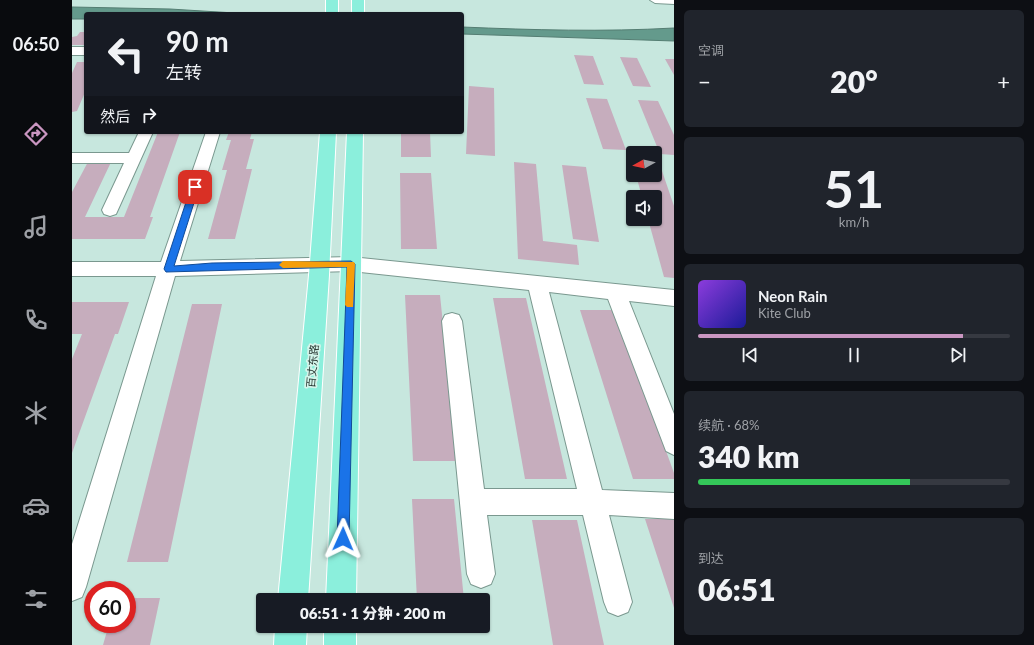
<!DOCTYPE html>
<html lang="zh">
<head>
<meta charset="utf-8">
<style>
  :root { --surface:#171b24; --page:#20242c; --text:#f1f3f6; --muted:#9ea1a6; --line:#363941; --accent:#ca96c1 }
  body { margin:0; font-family:Lato,"Noto Sans SC",sans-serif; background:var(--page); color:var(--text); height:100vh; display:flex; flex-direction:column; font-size:15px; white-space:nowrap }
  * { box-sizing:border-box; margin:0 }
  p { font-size:13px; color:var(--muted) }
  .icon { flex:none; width:22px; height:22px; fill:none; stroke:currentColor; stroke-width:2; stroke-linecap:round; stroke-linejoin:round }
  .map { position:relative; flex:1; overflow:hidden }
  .details { display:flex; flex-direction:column; gap:10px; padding:10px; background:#0d0f14; width:360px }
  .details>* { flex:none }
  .top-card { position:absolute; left:12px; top:12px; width:380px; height:122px; border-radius:4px; box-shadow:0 1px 3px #0004; background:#171b24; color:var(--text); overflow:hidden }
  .needle { width:26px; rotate:262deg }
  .buttons { position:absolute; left:554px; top:146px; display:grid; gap:8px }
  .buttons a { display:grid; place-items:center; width:36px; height:36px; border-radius:4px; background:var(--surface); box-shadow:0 1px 3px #0004; font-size:20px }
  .speed { position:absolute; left:12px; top:581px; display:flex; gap:8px; font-size:20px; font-weight:700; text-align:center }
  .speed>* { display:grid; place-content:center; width:52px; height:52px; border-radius:50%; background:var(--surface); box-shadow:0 1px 3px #0004; line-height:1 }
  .speed .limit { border:6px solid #d22; background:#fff; color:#111 }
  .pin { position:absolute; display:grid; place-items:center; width:34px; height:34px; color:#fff; margin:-17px; border-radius:8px; box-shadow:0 2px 6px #0006 }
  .me { position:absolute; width:44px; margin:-22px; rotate:1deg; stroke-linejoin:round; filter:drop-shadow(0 0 3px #0008) }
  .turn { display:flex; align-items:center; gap:14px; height:84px; padding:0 16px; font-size:18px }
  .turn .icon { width:52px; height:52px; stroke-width:2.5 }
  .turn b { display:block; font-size:28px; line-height:34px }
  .then { display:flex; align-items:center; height:38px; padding:0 16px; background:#0003; gap:8px; font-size:15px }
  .big { font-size:30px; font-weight:800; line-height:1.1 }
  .details .tile { flex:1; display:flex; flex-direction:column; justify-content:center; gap:6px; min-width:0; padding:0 14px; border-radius:6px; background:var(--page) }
  .details .dial { align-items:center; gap:0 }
  .dial b { font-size:52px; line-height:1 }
  .song { display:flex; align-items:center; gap:12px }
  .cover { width:48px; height:48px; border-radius:6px; background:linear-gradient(135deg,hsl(270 70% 55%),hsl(240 70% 35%)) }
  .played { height:4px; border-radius:2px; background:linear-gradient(90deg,var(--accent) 85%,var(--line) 85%) }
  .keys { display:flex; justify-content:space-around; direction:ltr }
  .heat { display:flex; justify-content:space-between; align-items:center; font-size:22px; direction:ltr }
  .charge { height:6px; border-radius:3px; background:linear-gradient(90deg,#34c759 68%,var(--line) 0) }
  .trip { position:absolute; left:184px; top:593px; width:234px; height:40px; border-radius:4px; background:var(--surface); box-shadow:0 1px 3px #0004; font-weight:800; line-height:40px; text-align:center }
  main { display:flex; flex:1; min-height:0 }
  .tabs { display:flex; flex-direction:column; width:72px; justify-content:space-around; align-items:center; background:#090b0e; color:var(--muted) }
  .tabs .icon { width:28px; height:28px }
  .tabs .on { color:var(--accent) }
  .tabs b { font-size:18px; color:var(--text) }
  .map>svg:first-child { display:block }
</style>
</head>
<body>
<main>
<nav class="tabs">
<b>06:50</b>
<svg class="icon on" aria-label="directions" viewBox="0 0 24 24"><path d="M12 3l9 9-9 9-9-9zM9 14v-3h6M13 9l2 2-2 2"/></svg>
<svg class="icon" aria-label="music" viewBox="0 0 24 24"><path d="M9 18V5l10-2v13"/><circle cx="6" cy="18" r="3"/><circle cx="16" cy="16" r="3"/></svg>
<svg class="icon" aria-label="phone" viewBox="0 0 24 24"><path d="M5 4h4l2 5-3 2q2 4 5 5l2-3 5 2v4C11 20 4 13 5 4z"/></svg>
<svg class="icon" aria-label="climate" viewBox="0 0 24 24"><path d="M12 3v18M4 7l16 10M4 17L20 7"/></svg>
<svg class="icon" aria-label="car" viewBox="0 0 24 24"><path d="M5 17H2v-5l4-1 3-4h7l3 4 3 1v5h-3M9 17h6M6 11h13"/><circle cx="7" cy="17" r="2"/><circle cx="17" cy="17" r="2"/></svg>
<svg class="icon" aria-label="filters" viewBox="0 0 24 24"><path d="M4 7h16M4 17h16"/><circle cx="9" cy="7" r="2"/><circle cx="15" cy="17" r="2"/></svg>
</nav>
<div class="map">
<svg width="602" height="645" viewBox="0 0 602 645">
  <rect width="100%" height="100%" fill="#c7e7de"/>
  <path fill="#649a8c" stroke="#547d72" d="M0 7 98 9 179 14H14V19H0Z
    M390 27C461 30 532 32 602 28V41L390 34Z"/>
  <path fill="#c6adbd" d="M8 32H14V45H0V37L5 36Z
    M502 55 521 56 532 85 512 84Z
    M548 57 565 58 579 87 561 86Z
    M593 59H602V75Z
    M5 62H14V90L5 111 0 112V73Z
    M397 86 422 88 423 156 394 154Z
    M514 98 535 99 554 150 531 149Z
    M566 100 586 101 602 135V155L588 154Z
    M86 132H108L78 217H81L73 239H0V192L17 160H40L13 217H52Z
    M157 132H180L178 139H182L174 169H180L163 239H136L155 170H150L159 140H154Z
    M329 132H358L359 157H329Z
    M442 162 464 164 471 241 505 245 507 265 446 259Z
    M490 165 514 167 527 242 501 239Z
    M583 167 589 168 602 206V278L592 277 576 219H583V197H570L564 175H583Z
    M328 173H359L365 249H329Z
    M333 295H368L385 461H341Z
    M421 298H454L495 479H453Z
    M0 302H57L46 334H43L0 453V359L10 334H0Z
    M120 304H150L96 562H55Z
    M508 310H543L602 473V479H561Z
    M340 499H382L392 600H345Z
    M573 519H602V608Z
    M460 520H505L532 645H481Z
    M55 598H88L78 645H31L37 624H55Z"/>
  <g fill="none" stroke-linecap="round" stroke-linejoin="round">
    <defs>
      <path id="minor" d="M578 0H602V4L583 3Z
        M0 47H14V55H0Z
        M67 132H81L44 214 38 216 32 214 30 210 52 163H0V153H57Z
        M134 132H148L108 261 279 257 602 290V306L557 301 602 414V455L594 451 536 299 477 292 530 490 602 493V519L537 515 560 602 556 612 546 616 536 612 532 602 511 515H415L423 574 419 584 409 588 399 584 395 574 370 321 373 315 380 313 387 315 390 321 412 489H505L457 290 279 271 103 276 14 587 10 597 0 601V544L84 276H0V262H89Z"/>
      <path id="major" d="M254 0H266V14H254Z
        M280 0H292V14H280Z
        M248 132H264L257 275 236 600H206L237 275Z
        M275 132H291L284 600H254Z
        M203 626H235L234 645H202Z
        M252 626H284V645H252Z"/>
    </defs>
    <use href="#minor" stroke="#7a988f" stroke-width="2"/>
    <use href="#major" stroke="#fff" stroke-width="2"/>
    <use href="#minor" fill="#fff" fill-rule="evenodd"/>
    <use href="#major" fill="#8befdc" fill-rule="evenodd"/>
  </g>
  <path fill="#1a73e8" stroke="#114b97" d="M123 184 127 187 102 266 140 263 279 261 283 264 277 539 275 543 271 545 267 543 265 539 275 267 94 272 92 269 119 187Z"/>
  <path fill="#f59e0b" d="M211 261 282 262 283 264 281 307H275L273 305 275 267 211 268 207 265Z"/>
  <g text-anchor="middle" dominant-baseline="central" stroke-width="3.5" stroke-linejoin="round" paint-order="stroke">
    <g font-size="11" fill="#2d3a36" stroke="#d4f5eb">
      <text transform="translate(240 366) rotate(-85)">百丈东路</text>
    </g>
  </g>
</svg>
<div class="buttons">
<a><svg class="needle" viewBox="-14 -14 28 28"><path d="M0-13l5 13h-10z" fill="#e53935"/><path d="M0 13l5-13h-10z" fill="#9ea1a6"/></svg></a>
<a><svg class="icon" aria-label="sound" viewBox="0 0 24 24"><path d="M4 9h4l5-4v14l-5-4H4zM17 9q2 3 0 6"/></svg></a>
</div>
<div class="speed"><div class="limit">60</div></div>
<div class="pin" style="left:123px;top:187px;background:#d93025"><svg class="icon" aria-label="arrive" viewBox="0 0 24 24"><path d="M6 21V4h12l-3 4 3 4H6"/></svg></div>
<svg class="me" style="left:271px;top:539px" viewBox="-20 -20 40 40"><path d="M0-17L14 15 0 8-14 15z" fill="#1a73e8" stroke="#fff" stroke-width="4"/></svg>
<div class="trip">06:51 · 1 分钟 · 200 m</div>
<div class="top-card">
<div class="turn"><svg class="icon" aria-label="left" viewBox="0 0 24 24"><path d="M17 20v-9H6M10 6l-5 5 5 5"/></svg><div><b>90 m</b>左转</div></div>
<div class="then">然后<svg class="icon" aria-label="right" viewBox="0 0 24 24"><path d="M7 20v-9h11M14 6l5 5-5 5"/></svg></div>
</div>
</div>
<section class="details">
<div class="tile"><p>空调</p>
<div class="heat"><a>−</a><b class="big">20°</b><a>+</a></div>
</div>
<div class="tile dial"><b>51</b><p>km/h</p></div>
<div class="tile">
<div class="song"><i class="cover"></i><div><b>Neon Rain</b><p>Kite Club</p></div></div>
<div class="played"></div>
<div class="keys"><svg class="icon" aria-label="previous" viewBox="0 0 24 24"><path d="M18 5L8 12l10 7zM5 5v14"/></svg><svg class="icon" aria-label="pause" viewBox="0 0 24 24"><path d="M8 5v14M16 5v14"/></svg><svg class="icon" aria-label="next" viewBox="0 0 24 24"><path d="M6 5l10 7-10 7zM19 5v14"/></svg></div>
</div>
<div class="tile"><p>续航 · 68%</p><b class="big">340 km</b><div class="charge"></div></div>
<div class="tile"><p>到达</p><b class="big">06:51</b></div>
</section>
</main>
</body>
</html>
